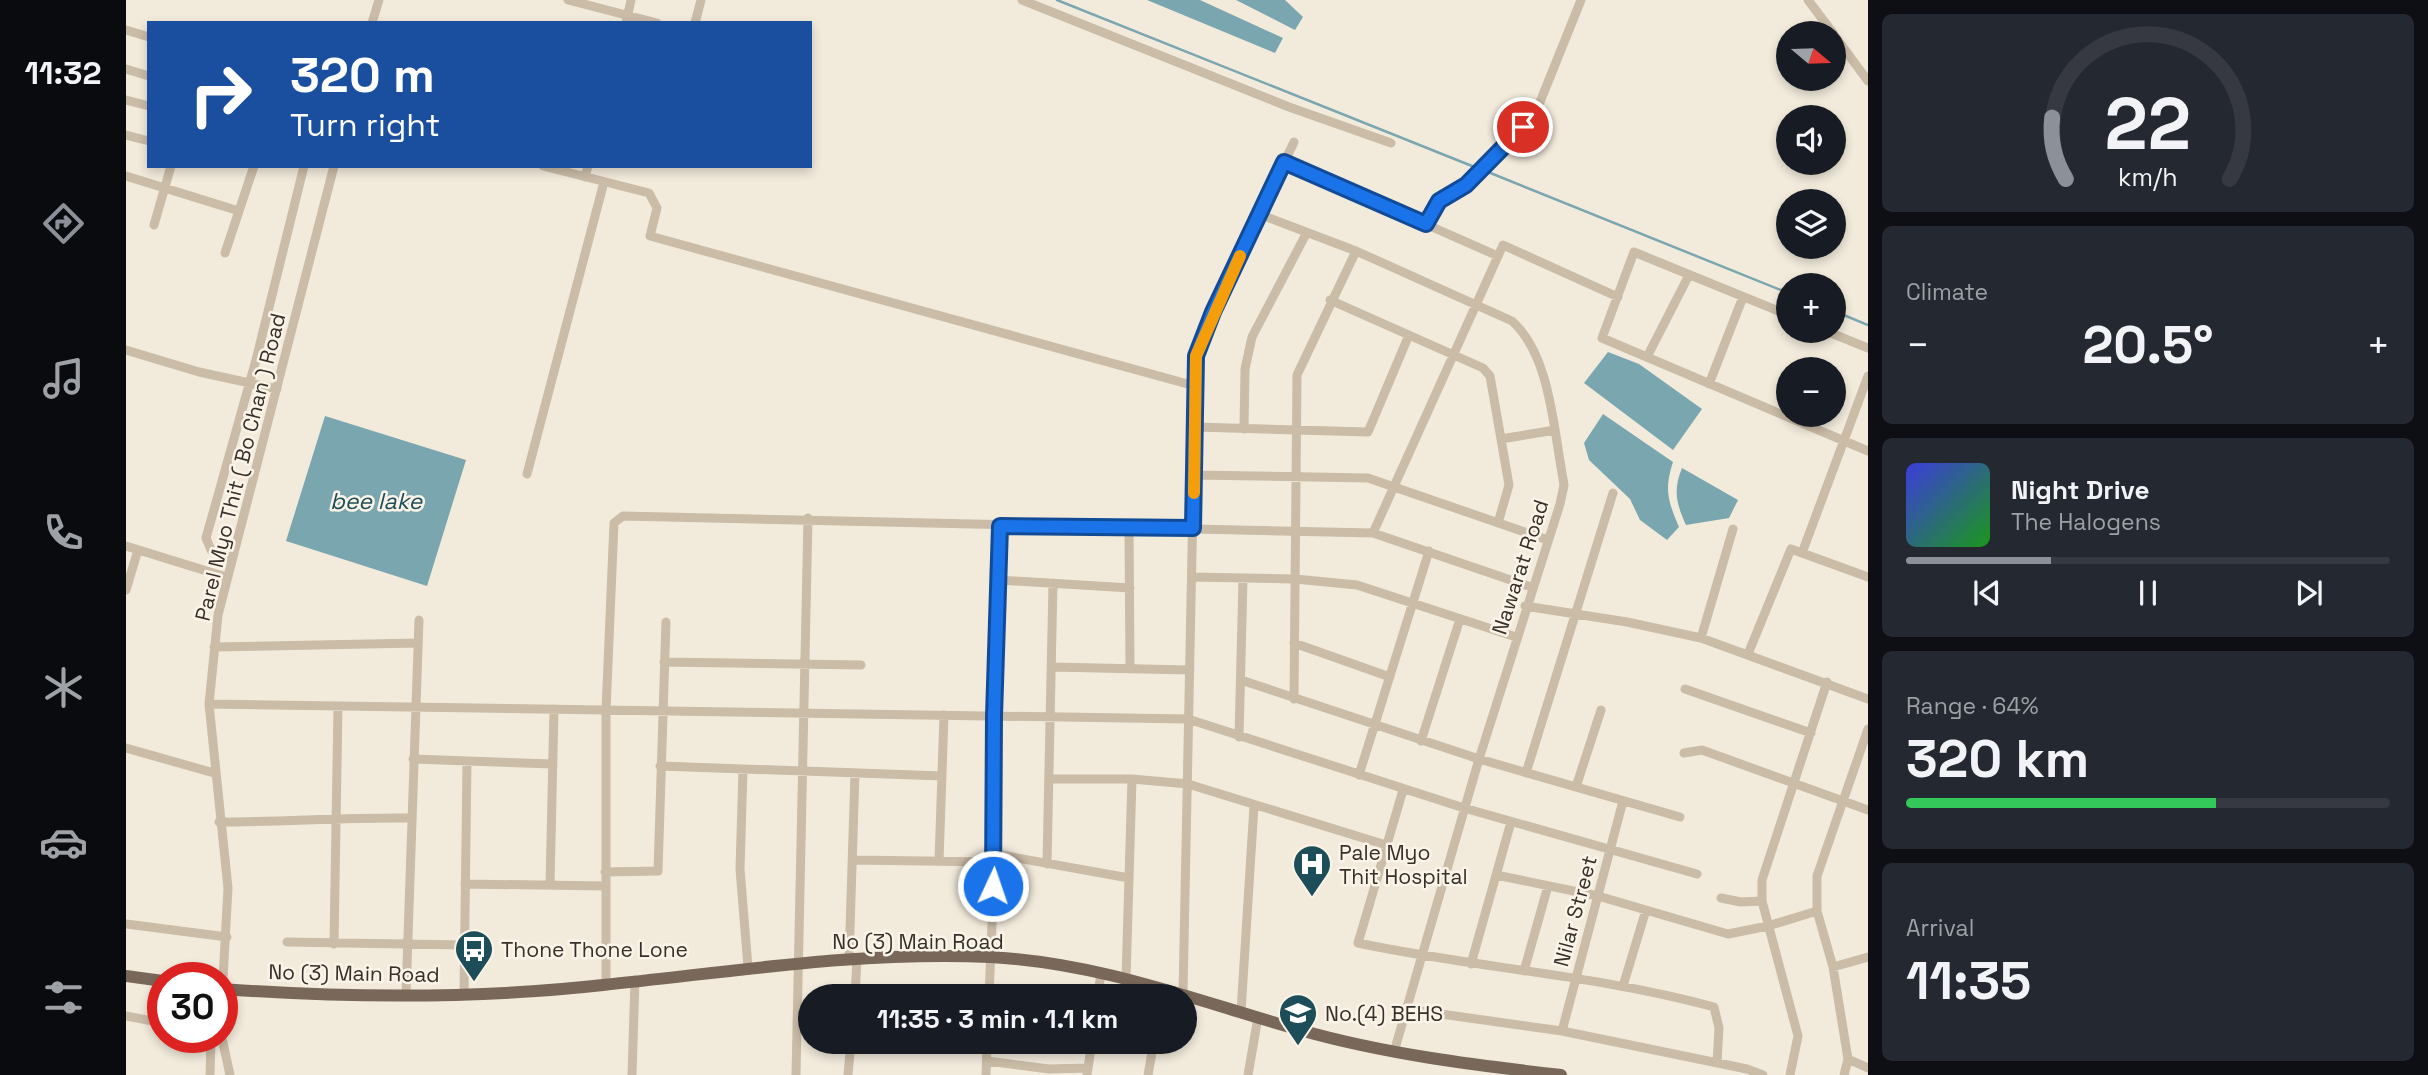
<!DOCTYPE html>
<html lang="en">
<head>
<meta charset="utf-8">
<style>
  :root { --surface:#171b24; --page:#242831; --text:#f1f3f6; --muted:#9ea1a6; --line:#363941; --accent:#8c9099 }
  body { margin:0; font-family:"Space Grotesk",sans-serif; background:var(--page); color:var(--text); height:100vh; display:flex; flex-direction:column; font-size:26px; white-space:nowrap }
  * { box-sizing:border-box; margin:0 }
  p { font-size:23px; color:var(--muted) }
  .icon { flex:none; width:38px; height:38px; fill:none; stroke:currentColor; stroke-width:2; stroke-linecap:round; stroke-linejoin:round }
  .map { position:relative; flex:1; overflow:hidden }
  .details { display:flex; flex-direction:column; gap:14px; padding:14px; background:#0d0f14; width:560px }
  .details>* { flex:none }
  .banner { position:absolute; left:21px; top:21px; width:665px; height:147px; border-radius:0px; box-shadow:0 4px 10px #0003; background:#1a4fa0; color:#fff; overflow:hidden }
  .needle { width:46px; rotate:109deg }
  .controls { position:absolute; left:1650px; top:21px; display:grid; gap:14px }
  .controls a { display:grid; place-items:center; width:70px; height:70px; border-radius:50%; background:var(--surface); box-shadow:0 4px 10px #0003; font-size:35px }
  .speed { position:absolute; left:21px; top:962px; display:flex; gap:14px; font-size:35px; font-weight:700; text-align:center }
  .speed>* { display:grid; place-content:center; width:91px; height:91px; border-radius:50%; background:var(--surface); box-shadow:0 4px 10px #0003; line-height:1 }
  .speed .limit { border:10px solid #d22; background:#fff; color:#111 }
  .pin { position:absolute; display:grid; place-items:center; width:60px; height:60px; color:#fff; margin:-30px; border:4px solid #fff; border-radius:50%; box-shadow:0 2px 7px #0007 }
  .me { position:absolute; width:77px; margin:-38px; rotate:3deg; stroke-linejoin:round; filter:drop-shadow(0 0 5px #0008) }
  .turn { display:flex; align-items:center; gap:24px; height:147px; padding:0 28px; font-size:32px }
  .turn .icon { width:91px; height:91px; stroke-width:2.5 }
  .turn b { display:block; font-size:49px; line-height:60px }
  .big { font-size:52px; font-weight:800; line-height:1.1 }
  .details .card { flex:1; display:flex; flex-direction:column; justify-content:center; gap:10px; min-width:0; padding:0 24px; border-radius:10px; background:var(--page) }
  .details .dial { align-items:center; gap:0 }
  .dial svg { height:182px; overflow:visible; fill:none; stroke:var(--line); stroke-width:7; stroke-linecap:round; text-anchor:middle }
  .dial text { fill:var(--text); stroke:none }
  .song { display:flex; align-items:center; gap:21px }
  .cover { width:84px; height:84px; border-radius:10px; background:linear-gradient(135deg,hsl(240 70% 55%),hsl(120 70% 35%)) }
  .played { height:7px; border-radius:4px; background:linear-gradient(90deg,var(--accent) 30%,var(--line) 30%) }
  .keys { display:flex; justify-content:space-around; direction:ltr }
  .heat { display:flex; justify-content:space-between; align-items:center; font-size:38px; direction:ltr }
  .charge { height:10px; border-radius:5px; background:linear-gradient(90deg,#34c759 64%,var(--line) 0) }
  .trip { position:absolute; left:672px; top:984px; width:399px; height:70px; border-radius:35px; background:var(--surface); box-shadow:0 4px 10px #0003; font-weight:800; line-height:70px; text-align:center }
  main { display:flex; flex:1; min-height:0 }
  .dock { display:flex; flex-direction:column; width:126px; justify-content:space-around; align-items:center; background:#090b0e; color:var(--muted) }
  .dock .icon { width:49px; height:49px }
  .dock .on { color:var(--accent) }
  .dock b { font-size:32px; color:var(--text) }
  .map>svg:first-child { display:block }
</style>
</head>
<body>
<main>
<nav class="dock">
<b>11:32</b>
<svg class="icon on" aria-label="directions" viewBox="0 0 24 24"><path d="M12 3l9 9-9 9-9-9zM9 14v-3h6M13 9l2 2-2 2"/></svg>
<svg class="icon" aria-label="music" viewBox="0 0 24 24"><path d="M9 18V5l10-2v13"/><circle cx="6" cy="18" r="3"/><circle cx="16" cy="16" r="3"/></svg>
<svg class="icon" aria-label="phone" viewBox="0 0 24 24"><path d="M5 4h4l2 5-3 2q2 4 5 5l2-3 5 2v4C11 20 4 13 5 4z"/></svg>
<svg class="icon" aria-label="climate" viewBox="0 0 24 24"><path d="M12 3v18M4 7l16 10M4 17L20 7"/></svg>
<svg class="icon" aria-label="car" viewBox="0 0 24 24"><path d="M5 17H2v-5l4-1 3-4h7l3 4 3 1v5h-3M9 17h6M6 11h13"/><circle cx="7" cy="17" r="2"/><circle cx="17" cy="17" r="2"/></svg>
<svg class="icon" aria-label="filters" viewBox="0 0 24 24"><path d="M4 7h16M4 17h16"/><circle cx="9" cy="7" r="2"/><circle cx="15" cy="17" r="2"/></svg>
</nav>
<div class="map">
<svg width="1742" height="1075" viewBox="0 0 1742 1075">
  <rect width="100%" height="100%" fill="#f2ebdc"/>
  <path fill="#7aa6b0" d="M1021 0H1074L1157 38 1149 53Z
    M1110 0H1159L1177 17 1169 30Z
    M1482 352 1513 364 1576 409 1547 450 1458 383Z
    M1477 414 1547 462C1538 490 1542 501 1553 527L1541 540 1514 520 1504 499 1463 460 1458 443Z
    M199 416 340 460 301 586 160 541Z
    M1556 468 1612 500 1603 518 1560 525C1550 503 1547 490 1556 468Z"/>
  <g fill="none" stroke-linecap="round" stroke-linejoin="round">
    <path stroke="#7aa6b0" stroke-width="2.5" d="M931 0 1351 168
      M1357 170 1662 293
      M1708 311 1742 325"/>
    <path stroke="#cabca7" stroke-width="9" d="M442 0 531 23
      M896 0 1163 107 1265 143
      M1682 0 1707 33
      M246 23 253 0
      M500 23 505 0
      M569 23 575 0
      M0 30 23 37
      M1708 35 1742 81
      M0 69 23 76
      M0 100 23 106
      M0 135 23 141
      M1159 162 1372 256
      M417 166 523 193 531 208 524 236 1069 386
      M0 176 113 211
      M459 177 462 166
      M1133 214 1230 251 1386 321C1422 353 1427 421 1435 467L1438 485 1434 504 1353 759 1268 1052
      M1300 224 1313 201 1340 185 1410 112 1455 0
      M28 225 45 166
      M99 253 128 166
      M1204 300 1357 368 1364 376 1383 485 1372 523
      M1662 315 1508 252 1476 338 1742 451
      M1700 331 1742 348
      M0 350 73 372 151 389
      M1521 357 1563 275
      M1583 384 1617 297
      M1069 427 1242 432 1283 335
      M1118 429 1119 369 1126 337 1180 234
      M1375 439 1429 430
      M401 474 478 182
      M1068 475 1242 478 1422 540
      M1003 529 1004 669
      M1247 533 1377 245 1492 297
      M0 546 100 577
      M1676 553 1742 376
      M104 558 85 550 80 538 130 360 178 166
      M1066 577 1169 579 1231 585 1390 637
      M872 580 1004 588
      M0 590 12 550
      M1399 606 1501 622 1575 638 1742 699
      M1575 638 1607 529
      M1168 643 1264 677
      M88 647 292 643
      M1622 654 1665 549 1742 577
      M538 662 735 665
      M925 667 1064 670
      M1115 680 1353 759 1554 817
      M1559 689 1685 733
      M1168 699 1171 375 1230 251
      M83 704 1062 719 1338 808 1571 874
      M1113 737 1117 579
      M1295 741 1334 619
      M0 748 88 773
      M1558 753 1576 750 1742 810
      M287 759 427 764
      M534 766 816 776
      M617 769 614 869 622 967
      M1400 773 1487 493
      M1233 775 1303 551
      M923 779H1006L1062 784 1260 845
      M1450 787 1475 710
      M1277 790 1232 943C1350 968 1471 975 1588 1007L1593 1028 1591 1063
      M93 822C157 822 221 817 285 818
      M869 854 1003 878
      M727 860 868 862
      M813 861 818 715
      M921 864 927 583
      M479 872 532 871 540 622
      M1370 875 1472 896 1602 934 1642 926 1691 911
      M339 884 479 886
      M424 885 428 709
      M1595 898 1615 902 1636 901
      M0 924 101 937
      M161 942 338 945
      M208 944 212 706
      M723 960 729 773
      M1345 964 1385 822
      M1707 967 1742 957
      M1398 971 1422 886
      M1000 978 1006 779
      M480 985V710L488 523 497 516 1247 533 1405 587
      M1497 986 1520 910
      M338 993 341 762
      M1057 993 1070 356 1087 312 1168 142
      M280 994 293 620
      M729 996 731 959
      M863 996 869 854 868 716 874 526
      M972 996 975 972
      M96 997 102 888 83 704 92 615 208 166
      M1279 1009 1436 1031 1621 1069 1637 1075
      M1115 1012 1128 806
      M0 1016 37 1023
      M1436 1031 1497 801
      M96 1038 104 1075
      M1722 1059 1742 1068
      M861 1061 923 1069 962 1068
      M84 1075 85 1038
      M506 1075 509 980
      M670 1075 682 518
      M722 1075 725 1041
      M860 1075 861 1041
      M961 1075 966 1041
      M1022 1075 1028 1041
      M1122 1075 1132 1017
      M1664 1075 1672 1036 1636 901V880L1701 682
      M1718 1075 1722 1059 1707 967 1691 911V876L1742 729"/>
    <path stroke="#796859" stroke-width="12" d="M0 976 37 981
      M96 989C222 998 351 999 477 985 606 972 733 951 864 957 975 963 1068 1000 1174 1030 1259 1054 1347 1065 1435 1075"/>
  </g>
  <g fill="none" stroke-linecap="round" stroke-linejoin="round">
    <defs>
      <path id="route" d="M867 886 868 716 874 526 1067 528 1070 356 1087 312 1158 162 1300 224 1313 201 1340 185 1397 127"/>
    </defs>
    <use href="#route" stroke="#114b97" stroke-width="18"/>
    <use href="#route" stroke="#1a73e8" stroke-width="12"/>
    <path stroke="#f59e0b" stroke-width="12" d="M1068 493 1070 356 1114 256"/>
  </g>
  <defs>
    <symbol id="hospital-pin" viewBox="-11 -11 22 30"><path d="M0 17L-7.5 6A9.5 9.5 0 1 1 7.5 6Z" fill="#1d4d59" stroke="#faf4e8"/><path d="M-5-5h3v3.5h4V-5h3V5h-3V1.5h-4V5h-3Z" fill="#fff"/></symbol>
    <symbol id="bus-pin" viewBox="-11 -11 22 30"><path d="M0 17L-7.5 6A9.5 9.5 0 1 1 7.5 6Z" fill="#1d4d59" stroke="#faf4e8"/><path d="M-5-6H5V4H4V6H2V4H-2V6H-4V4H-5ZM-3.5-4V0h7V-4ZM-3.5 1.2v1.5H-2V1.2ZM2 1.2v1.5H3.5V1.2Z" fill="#fff"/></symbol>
    <symbol id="school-pin" viewBox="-11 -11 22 30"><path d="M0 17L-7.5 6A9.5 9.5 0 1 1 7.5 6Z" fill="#1d4d59" stroke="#faf4e8"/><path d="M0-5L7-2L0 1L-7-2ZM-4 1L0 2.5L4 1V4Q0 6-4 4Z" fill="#fff"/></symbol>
  </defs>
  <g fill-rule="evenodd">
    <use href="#hospital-pin" x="1164" y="842" width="44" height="60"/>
    <use href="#bus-pin" x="326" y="927" width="44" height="60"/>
    <use href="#school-pin" x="1150" y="991" width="44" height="60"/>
  </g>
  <g text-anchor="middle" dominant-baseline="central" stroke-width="5" stroke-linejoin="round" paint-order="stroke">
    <g font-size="21" fill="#372f28" stroke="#faf4e8">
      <text transform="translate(114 467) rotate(-76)">Parel Myo Thit ( Bo Chan ) Road</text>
      <text transform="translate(1394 567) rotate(-72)">Nawarat Road</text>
      <text transform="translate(1449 911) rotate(-75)">Nilar Street</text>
      <text x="792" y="941">No (3) Main Road</text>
      <text transform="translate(228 973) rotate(1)">No (3) Main Road</text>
    </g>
    <g font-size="21" fill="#372f28" stroke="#faf4e8" text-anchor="start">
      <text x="1213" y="852">Pale Myo<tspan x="1213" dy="24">Thit Hospital</tspan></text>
      <text x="375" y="949">Thone Thone Lone</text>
      <text x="1199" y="1013">No.(4) BEHS</text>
    </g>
    <g font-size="23" font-style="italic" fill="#1d4d59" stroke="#faf4e8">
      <text x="250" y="501">bee lake</text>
    </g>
  </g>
</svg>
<div class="controls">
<a><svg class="needle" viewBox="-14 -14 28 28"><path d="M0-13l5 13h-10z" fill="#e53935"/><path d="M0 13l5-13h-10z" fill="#9ea1a6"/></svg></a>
<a><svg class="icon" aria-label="sound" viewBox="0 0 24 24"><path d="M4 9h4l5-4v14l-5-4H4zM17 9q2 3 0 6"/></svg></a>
<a><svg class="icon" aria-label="layers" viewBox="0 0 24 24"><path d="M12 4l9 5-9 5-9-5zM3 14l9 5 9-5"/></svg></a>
<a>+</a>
<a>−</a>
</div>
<div class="speed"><div class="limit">30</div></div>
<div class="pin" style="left:1397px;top:127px;background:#d93025"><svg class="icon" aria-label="arrive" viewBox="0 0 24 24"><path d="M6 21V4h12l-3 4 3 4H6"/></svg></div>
<svg class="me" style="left:867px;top:886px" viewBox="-20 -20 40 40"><circle r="17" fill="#1a73e8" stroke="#fff" stroke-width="3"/><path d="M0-11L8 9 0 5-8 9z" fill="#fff"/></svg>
<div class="trip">11:35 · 3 min · 1.1 km</div>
<div class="banner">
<div class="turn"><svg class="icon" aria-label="right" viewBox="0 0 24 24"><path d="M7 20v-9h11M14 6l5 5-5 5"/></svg><div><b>320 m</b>Turn right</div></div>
</div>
</div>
<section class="details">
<div class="card dial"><svg viewBox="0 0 100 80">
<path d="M14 69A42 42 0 1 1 86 69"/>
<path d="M14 69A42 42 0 0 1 8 42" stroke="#8c9099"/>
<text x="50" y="56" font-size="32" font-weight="700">22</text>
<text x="50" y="72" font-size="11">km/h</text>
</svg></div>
<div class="card"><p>Climate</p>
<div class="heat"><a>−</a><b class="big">20.5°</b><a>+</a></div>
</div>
<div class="card">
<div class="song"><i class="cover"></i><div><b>Night Drive</b><p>The Halogens</p></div></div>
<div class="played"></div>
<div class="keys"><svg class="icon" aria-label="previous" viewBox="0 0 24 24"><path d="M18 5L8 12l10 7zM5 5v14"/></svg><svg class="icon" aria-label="pause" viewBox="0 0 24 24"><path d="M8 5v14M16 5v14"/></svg><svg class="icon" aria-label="next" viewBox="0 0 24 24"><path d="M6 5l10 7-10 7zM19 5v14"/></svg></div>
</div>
<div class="card"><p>Range · 64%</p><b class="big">320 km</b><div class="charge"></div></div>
<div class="card"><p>Arrival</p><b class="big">11:35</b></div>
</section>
</main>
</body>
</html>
